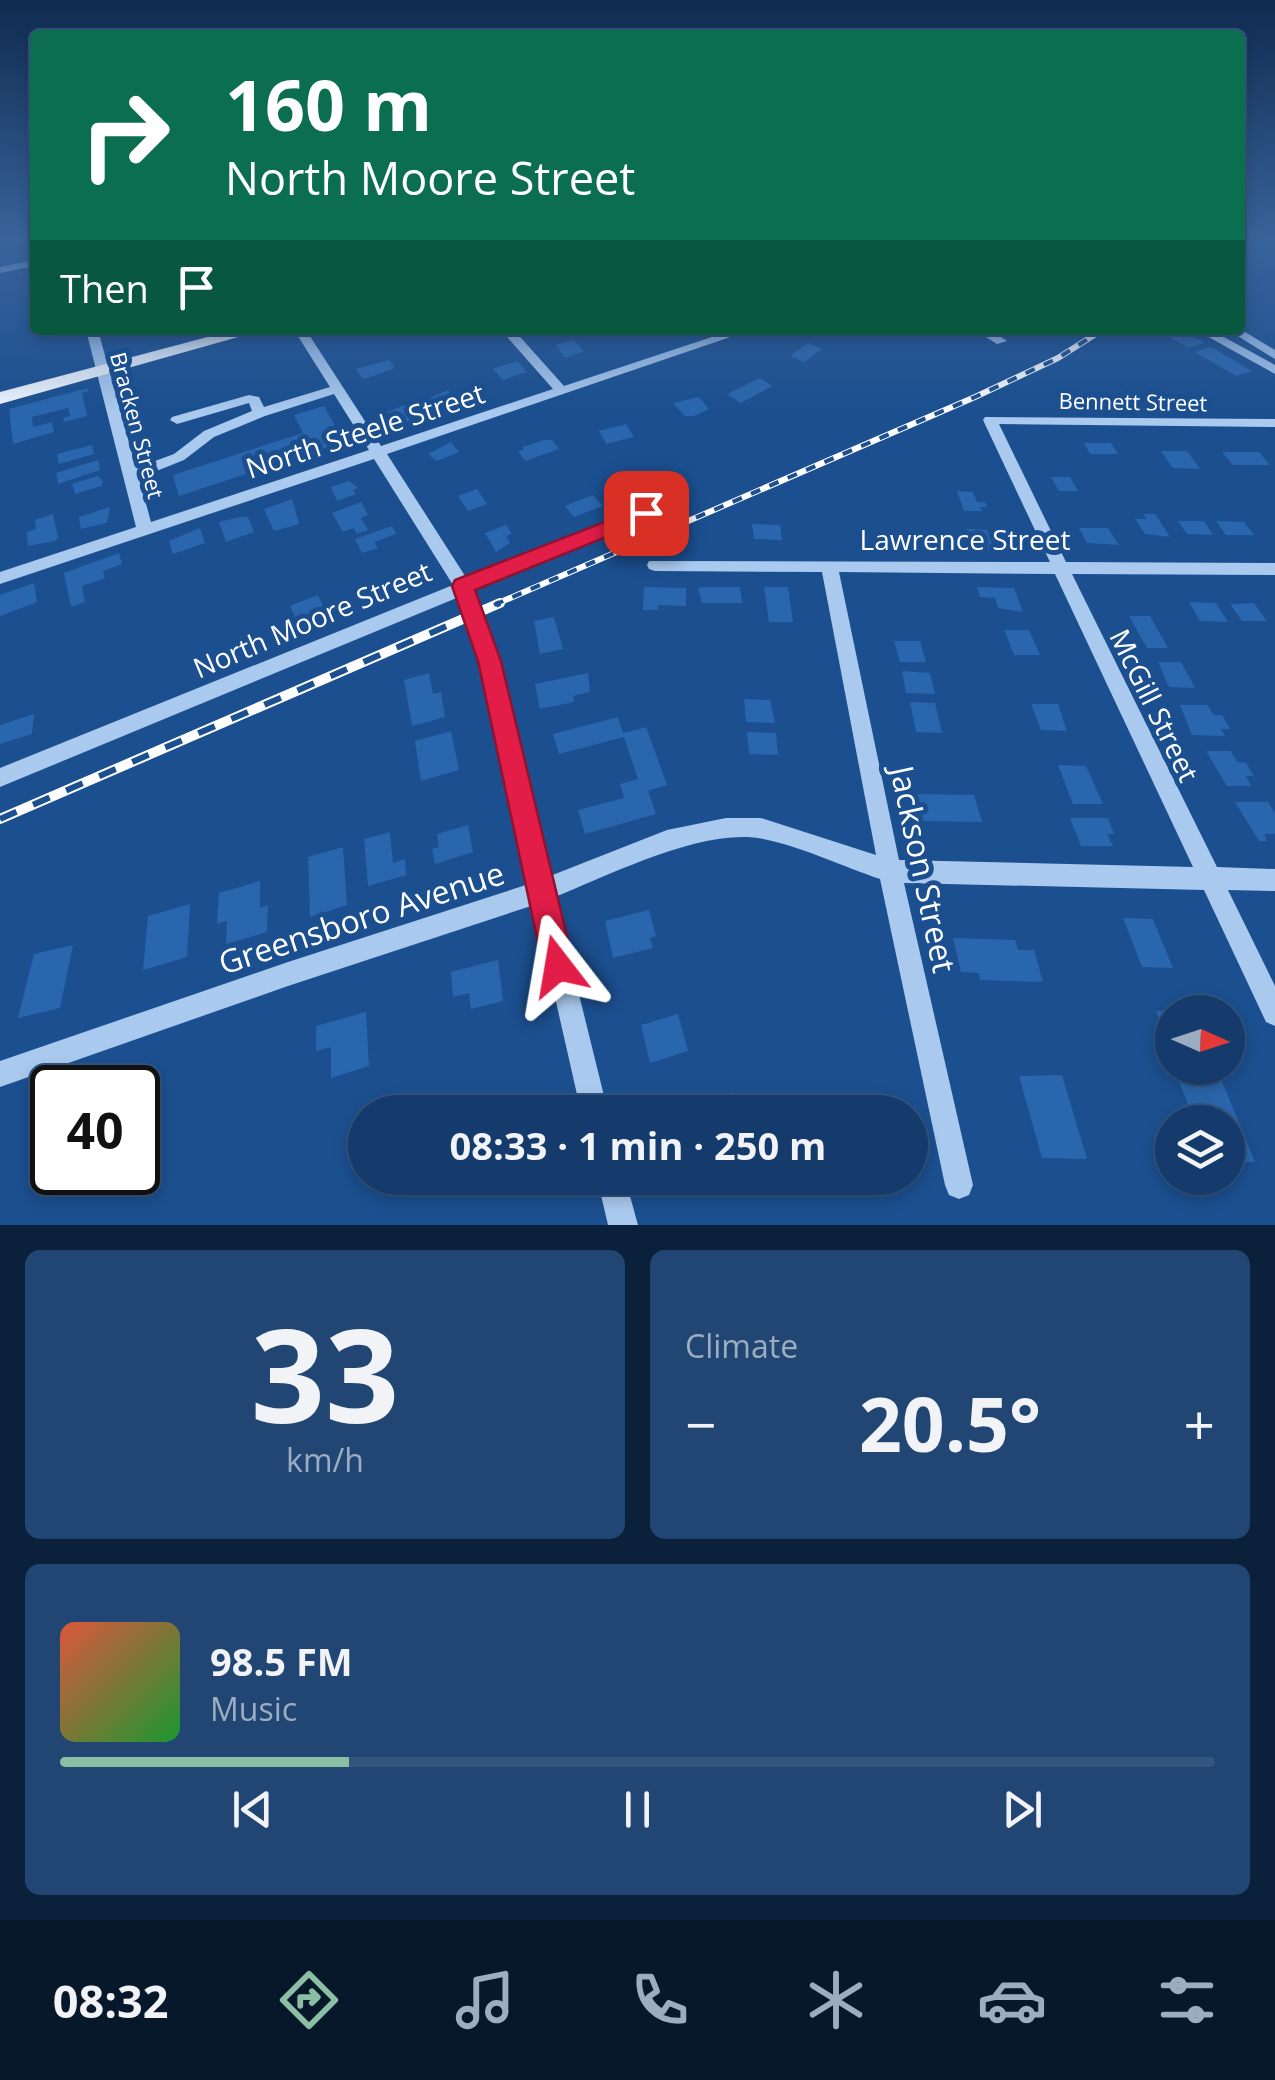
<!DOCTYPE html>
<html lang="en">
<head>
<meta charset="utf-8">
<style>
  :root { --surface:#143b6b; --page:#214673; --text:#f1f3f6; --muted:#9dadc1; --line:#33557e; --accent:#8abfa5 }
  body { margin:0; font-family:"Open Sans",sans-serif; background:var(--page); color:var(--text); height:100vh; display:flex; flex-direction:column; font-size:38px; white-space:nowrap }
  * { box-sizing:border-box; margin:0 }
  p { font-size:32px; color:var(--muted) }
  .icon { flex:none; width:55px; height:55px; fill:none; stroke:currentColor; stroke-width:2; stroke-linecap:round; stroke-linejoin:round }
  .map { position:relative; height:1225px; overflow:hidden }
  .sheet { display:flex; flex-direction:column; gap:25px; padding:25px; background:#0b203b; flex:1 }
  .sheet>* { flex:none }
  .top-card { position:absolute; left:30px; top:30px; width:1215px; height:305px; border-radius:10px; box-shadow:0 5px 15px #0003,0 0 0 2px var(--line); background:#0b6e4f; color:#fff; overflow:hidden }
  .needle { width:65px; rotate:93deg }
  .controls { position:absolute; left:1155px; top:995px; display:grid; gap:20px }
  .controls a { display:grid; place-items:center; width:90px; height:90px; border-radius:50%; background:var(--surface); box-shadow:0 5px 15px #0003,0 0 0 2px var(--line); font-size:50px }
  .speed { position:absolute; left:30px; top:1065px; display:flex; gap:20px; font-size:50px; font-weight:700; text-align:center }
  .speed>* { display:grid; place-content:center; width:130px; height:130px; border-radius:50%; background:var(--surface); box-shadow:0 5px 15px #0003,0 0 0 2px var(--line); line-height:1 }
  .speed .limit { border:5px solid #111; border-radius:15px; background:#fff; color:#111 }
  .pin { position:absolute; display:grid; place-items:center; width:85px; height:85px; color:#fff; margin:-42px; border-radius:20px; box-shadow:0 5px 15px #0006 }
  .me { position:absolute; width:110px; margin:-55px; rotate:346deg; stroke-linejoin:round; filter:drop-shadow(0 0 8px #0008) }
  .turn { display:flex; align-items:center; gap:35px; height:210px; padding:0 30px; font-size:45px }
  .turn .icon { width:130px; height:130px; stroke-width:2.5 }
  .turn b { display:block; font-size:70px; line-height:85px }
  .then { display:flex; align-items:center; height:95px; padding:0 30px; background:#0003; gap:20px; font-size:38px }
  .big { font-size:75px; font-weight:700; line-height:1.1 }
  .sheet .widget { flex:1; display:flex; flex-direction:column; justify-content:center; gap:15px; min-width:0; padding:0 35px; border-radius:15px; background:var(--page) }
  .sheet .dial { align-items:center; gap:0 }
  .dial b { font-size:130px; line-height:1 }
  .song { display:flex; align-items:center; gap:30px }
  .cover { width:120px; height:120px; border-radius:15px; background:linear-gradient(135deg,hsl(10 70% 55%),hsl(130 70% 35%)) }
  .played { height:10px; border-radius:5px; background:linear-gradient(90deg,var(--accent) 25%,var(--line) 25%) }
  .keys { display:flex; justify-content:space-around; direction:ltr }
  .heat { display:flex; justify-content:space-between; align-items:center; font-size:55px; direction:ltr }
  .sheet .tiles { flex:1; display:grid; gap:25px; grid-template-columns:1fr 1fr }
  .widget:last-child { grid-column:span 2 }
  .trip { position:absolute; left:348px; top:1095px; width:580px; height:100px; border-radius:50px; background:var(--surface); box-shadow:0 5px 15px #0003,0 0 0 2px var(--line); font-weight:700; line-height:100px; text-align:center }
  .tabs { display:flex; height:160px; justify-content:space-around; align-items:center; background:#08182b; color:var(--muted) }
  .tabs .icon { width:70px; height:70px }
  .tabs .current { color:var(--accent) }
  .tabs b { font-size:45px; color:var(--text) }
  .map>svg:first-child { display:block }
</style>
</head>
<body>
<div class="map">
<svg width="1275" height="1225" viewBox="0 0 1275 1225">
  <rect width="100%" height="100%" fill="#1b4f8f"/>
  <path fill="#2a66ad" d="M1157 330H1182L1205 343 1188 348Z
    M573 340 584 351 565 358 556 345Z
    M808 343 823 349 804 362 790 356Z
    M1211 347 1252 371 1236 376 1195 352Z
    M389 360 395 368 376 375 363 379 356 369Z
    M517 361 527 372 503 380 493 369Z
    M760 378 772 386 741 403 727 394Z
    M88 388 89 391 82 393 87 416 64 422 63 418 70 416 68 408 32 417 33 427 52 422 54 432 13 444 9 409Z
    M448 390 460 407 436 414 432 409 437 407 430 398Z
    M699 397 709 409 694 416H685L673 403Z
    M408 404 419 420 395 425 387 412Z
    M324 406 344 442 179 496 173 475 303 433 294 415Z
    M626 424 634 437 606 444 599 431Z
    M544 440H552L559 449 525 461 518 451 524 450 522 447Z
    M451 442 459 452 437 461 428 454Z
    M1084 443H1111L1118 454H1090Z
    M92 445 94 454 59 464 57 454Z
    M1161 451H1187L1200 469 1173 468Z
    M1222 452H1259L1270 465H1233Z
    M98 460 100 470 58 484 56 473Z
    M98 476 103 481 101 486 75 494 72 484Z
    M1051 477H1070L1078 491H1059Z
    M349 481 358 488 353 490 356 494 337 501 331 487Z
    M477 489 487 504 468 511 458 496Z
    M957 491 973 492 977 502H985L987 507H980L982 511H964Z
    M593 495 603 506 574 517 565 506Z
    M292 499 299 524 274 531 264 509Z
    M361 502 368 515 361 518 368 530 357 534 353 528 343 532 332 513Z
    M110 507 107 523 81 529 79 517Z
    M53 514 58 537 55 541 28 546 27 532 36 529 35 520Z
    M1143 514H1155L1170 537 1145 534 1135 519H1147Z
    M240 517H248L254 532 226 542 219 522Z
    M1178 521H1204L1213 535 1187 534Z
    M1216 521 1244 522 1254 535H1226Z
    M752 524 780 525 782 540 754 539Z
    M506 525 512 534 506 536 510 543 496 552 485 533Z
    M392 526 396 534 374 542 378 548 362 553 355 539Z
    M200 528 205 543 173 554 169 541Z
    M1079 528H1108L1119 545 1087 543Z
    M967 529 987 530 995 551 975 550Z
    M119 553 122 564 103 571 105 578 82 586 85 602 71 607 64 573Z
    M424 568 434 582 407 594 398 580Z
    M34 583 37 602 0 616V595Z
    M644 587 686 588V606L658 605V610H643Z
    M702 587H740L742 603H702L698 588Z
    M764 587H788L793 622H769Z
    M977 587 1014 588 1023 612 998 608 995 598 980 597Z
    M318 595 323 606 331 603 334 609 298 623 290 606Z
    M1189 602 1216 603 1228 622 1200 621Z
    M1254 603 1267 621H1242L1230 604Z
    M1129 616H1150L1168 648H1147Z
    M554 617 563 649 540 654 534 621Z
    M1004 630H1029L1040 655H1014Z
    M894 641H920L926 662H900Z
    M1158 662H1181L1195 688 1169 687Z
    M902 671 930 673 935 694 906 693Z
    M429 673 433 694 441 692 445 717 412 726 404 680Z
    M588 673 590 692 573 696 574 702 540 709 535 684Z
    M744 699 770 700 775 723 746 722Z
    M910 702 935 703 942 733 916 732Z
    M1031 704H1058L1067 731 1041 730Z
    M1180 705H1208L1213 715H1222L1230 729H1221L1225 736 1192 735Z
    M34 714 32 734 0 744V725Z
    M618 717 623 733 646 727 667 785 648 791 656 814 585 834 578 810 624 798 620 784 638 779 624 737 559 754 553 734Z
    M451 731 459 770 421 781 415 741Z
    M747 732 776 733 778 755 749 754Z
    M1206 751H1231L1237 762 1246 763 1254 776H1246L1251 786H1227Z
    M1058 765 1086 766 1103 804H1073Z
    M913 794 974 795 982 822 919 821Z
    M1235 802H1268L1275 813V834H1264L1267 841H1259Z
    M1070 818H1108L1114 834H1107L1113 846H1081Z
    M468 825 473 852 435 864 432 849 439 847 437 834Z
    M390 832 393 863 405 859 406 875 368 886 364 839Z
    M343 847 347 905 310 917 308 857Z
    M260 881V908L268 905 267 932 226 944 227 921 217 924 219 893Z
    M190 904 187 957 143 970 148 916Z
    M649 910 656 936 650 938 653 948 613 958 605 921Z
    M1123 918 1153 919 1173 968 1142 967Z
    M953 938 1015 940 1018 950H1034L1043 982 980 980 979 973 961 972Z
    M73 945 60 1008 18 1018 34 954Z
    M498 960 503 1001 471 1009 469 993 453 997 451 972Z
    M1156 1011H1172V1054Z
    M366 1012 369 1066 331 1078V1047L316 1051V1026Z
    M678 1014 688 1051 650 1063 641 1025Z
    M1062 1075 1087 1159 1042 1158 1019 1076Z
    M1178 1079H1221L1255 1162 1228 1161V1122H1195Z
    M732 1092 738 1112H678Z"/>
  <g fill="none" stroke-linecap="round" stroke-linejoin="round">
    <path fill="#a9c9ee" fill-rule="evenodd" d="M35 260V266L0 273V267Z
      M1240 329 1275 350V359L1228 330Z
      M86 330H98L136 468 174 454 204 431 252 411 249 403 177 424 170 420 172 417 249 395 259 397 264 407 330 387 294 330H306L381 446 553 389 501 330H514L564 386 733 330H751L387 454 467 579 640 509H650L653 513 650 517 473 591 488 624 550 876 667 830 726 818H761L876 855 822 572 655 571 649 569 647 565 649 561 1050 562 983 420 985 417 1275 419V427L999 424 1066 562 1275 563V575L1072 574 1217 867 1275 869V891L1228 890 1275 986V1026L1266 1022 1204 890 904 883 973 1185 969 1195 959 1199 949 1195 945 1185 880 879C844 867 800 846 763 839 704 827 610 875 555 897L608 1112H581L534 905 288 986 0 1087V1061L288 962 529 884 470 624 459 597 0 787V768L453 585 374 459 0 584V572L136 527ZM334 394 369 450 151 522 139 478 184 460 214 437 265 416ZM839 572 1055 574 1193 867 899 860Z
      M975 330H990L1007 341 997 344Z
      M1196 330H1211L1275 365V374Z
      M597 1178H625L638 1225H608Z"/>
    <path fill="#f0f6ff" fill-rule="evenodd" d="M234 330H263L0 404V392Z"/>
    <defs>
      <path id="rail-far1" d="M494 605 975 397 1058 358 1102 330"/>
      <path id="rail" d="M0 819 500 603"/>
    </defs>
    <use href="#rail-far1" stroke="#fff" stroke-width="6"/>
    <use href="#rail" stroke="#fff" stroke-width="10"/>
    <use href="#rail-far1" stroke="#1b4f8f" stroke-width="4" stroke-dasharray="10" stroke-linecap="butt"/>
    <use href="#rail" stroke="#1b4f8f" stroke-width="6" stroke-dasharray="18" stroke-linecap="butt"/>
  </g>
  <linearGradient id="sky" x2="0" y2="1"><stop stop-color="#0f2b4f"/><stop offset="0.58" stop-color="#39639b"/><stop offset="1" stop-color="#39639b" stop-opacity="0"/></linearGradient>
  <rect width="1275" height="412" fill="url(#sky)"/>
  <path fill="#e11d48" stroke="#92132f" stroke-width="2.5" d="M646 506 656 513 653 518 475 590 501 661 574 966 570 977 558 982 547 977 543 966 478 661 452 586 455 580Z"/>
  <g text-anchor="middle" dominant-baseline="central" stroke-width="10" stroke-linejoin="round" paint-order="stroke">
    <g font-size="22" fill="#fff" stroke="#1b4f8f">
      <text transform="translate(1133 401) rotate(1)">Bennett Street</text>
      <text transform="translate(138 425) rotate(75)">Bracken Street</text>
    </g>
    <g font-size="28" fill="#fff" stroke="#1b4f8f">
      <text transform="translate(365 430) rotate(-18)">North Steele Street</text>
      <text x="965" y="539">Lawrence Street</text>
      <text transform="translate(312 619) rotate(-23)">North Moore Street</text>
      <text transform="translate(1155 705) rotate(64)">McGill Street</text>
    </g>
    <g font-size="32" fill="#fff" stroke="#1b4f8f">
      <text transform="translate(924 869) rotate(78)">Jackson Street</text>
      <text transform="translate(361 917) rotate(-18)">Greensboro Avenue</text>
    </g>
  </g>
</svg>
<div class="controls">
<a><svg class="needle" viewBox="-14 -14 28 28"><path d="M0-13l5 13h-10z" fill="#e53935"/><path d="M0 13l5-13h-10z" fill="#9dadc1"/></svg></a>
<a><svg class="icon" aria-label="layers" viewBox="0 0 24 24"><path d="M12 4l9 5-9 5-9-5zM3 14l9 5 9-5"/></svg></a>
</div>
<div class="speed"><div class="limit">40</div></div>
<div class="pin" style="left:646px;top:513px;background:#d93025"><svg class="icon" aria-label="arrive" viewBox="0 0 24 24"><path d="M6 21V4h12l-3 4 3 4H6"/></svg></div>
<svg class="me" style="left:558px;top:966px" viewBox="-20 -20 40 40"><path d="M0-17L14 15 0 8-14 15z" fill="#e11d48" stroke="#fff" stroke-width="4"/></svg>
<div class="trip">08:33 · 1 min · 250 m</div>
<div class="top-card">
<div class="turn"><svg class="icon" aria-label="right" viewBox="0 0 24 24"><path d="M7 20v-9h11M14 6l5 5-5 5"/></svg><div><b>160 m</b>North Moore Street</div></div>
<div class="then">Then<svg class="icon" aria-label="arrive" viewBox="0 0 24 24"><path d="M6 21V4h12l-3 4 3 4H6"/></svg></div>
</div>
</div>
<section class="sheet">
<div class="tiles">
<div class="widget dial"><b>33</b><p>km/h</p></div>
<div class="widget"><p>Climate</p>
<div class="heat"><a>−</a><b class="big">20.5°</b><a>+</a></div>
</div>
<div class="widget">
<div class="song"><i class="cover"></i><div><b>98.5 FM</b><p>Music</p></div></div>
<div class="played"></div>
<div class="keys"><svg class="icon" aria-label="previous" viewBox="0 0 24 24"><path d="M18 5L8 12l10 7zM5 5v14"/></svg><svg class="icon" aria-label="pause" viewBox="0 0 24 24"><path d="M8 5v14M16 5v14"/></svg><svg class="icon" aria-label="next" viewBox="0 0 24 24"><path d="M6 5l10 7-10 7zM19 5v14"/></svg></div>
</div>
</div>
</section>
<nav class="tabs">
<b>08:32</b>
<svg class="icon current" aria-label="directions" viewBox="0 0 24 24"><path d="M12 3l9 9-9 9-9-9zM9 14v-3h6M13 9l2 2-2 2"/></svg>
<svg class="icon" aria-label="music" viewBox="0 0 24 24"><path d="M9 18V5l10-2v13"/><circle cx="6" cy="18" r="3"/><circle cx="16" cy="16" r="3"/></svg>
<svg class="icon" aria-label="phone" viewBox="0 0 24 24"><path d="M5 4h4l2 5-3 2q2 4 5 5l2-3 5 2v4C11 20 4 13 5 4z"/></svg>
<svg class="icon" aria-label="climate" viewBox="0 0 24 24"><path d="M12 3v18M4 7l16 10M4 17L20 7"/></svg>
<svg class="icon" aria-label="car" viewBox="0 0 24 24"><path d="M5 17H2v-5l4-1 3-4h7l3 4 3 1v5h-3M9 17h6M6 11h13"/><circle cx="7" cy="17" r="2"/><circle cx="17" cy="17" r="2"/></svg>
<svg class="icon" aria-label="filters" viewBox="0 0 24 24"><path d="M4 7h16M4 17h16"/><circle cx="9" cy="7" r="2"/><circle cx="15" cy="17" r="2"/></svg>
</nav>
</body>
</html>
